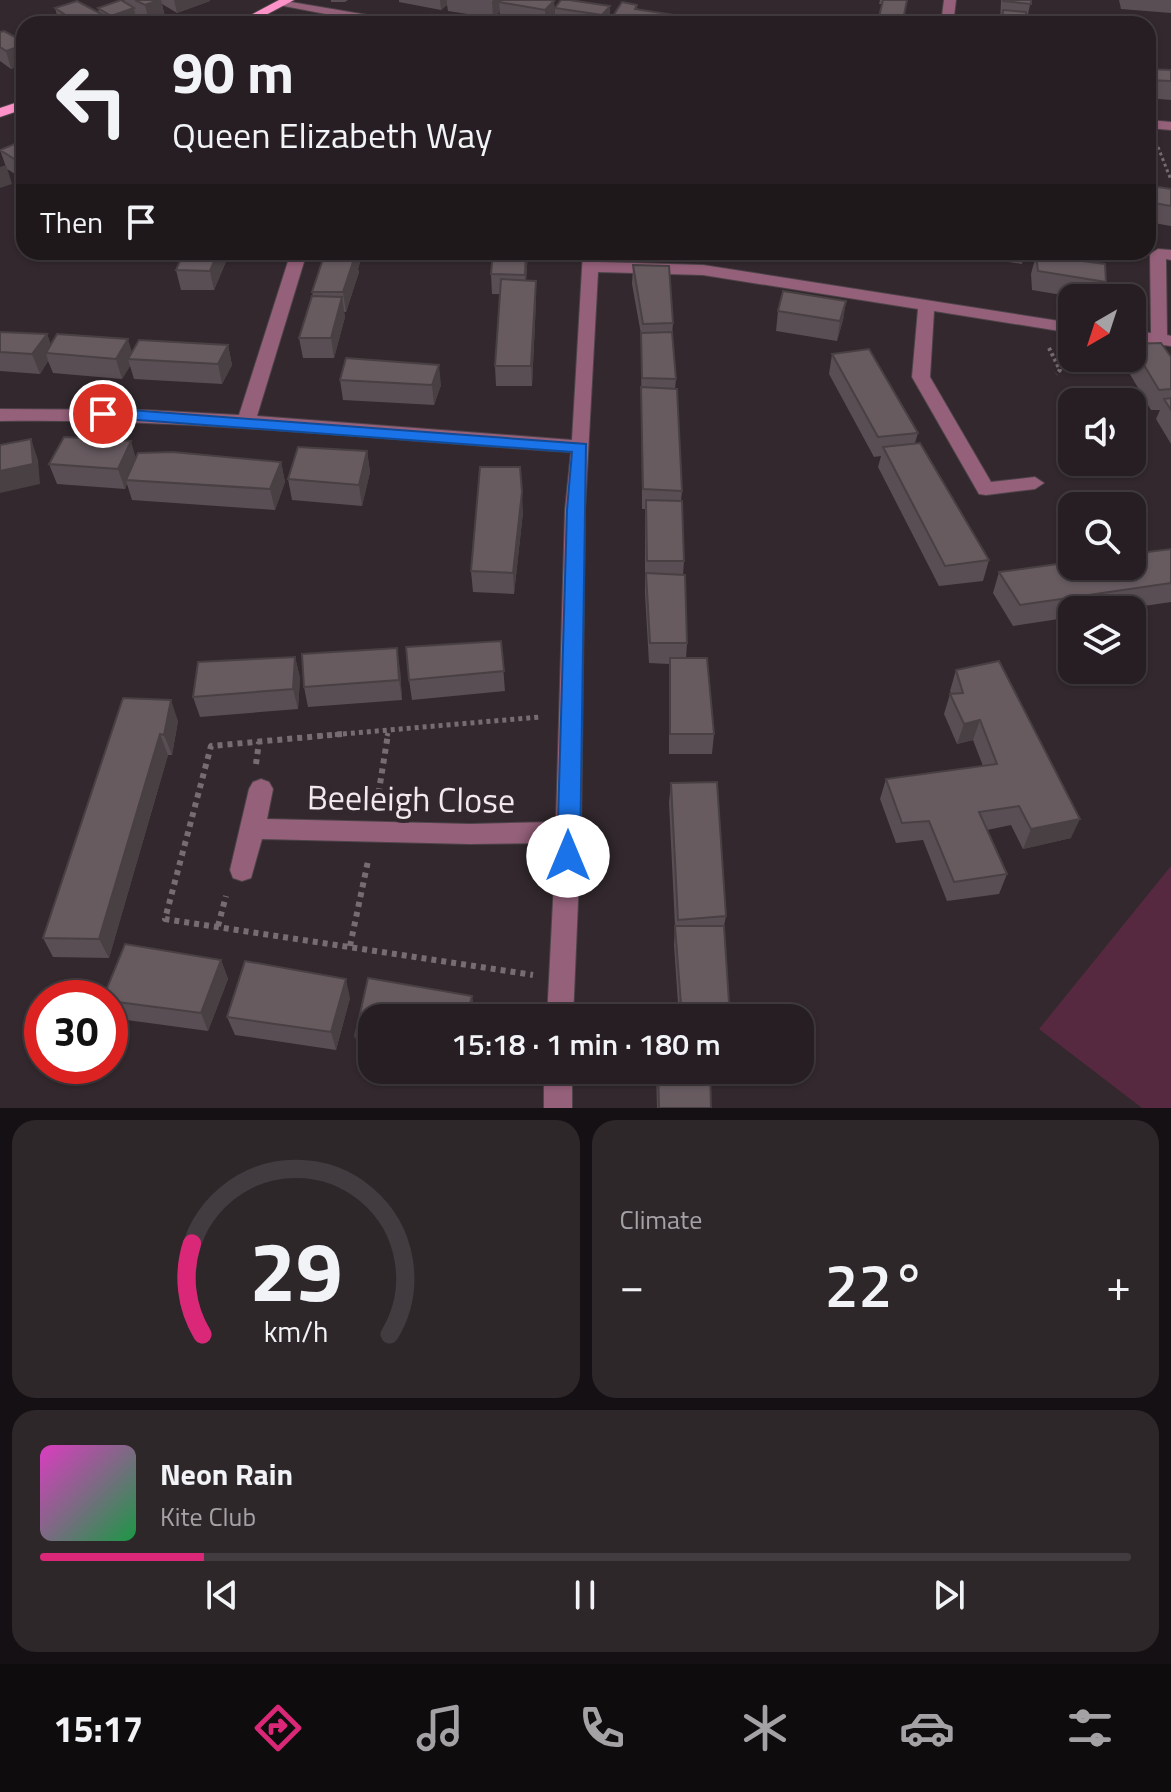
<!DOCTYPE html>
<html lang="en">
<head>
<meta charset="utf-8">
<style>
  :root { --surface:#261e22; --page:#2e272a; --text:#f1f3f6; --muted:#a4a2a5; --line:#423c40; --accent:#db2777 }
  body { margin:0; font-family:"Titillium Web",sans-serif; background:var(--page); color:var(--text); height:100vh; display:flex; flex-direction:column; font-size:30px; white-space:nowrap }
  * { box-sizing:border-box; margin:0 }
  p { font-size:26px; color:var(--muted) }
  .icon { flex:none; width:44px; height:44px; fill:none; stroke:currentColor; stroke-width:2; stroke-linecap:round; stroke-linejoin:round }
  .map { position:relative; height:1108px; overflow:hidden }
  .details { display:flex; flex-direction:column; gap:12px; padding:12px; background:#151013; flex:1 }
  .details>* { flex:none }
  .banner { position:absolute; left:16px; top:16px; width:1140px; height:244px; border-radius:24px; box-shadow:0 2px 6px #0004,0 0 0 2px var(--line); background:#261e22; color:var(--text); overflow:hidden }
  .needle { width:52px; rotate:219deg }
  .buttons { position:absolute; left:1058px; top:284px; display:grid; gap:16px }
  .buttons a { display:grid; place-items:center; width:88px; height:88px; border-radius:16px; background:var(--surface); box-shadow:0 2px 6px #0004,0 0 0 2px var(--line); font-size:40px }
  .speed { position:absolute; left:24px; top:980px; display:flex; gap:16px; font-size:40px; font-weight:700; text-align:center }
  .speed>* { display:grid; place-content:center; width:104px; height:104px; border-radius:50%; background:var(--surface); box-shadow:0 2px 6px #0004,0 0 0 2px var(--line); line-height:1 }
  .speed .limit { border:12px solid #d22; background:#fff; color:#111 }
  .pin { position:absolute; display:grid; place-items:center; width:68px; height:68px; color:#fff; margin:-34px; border:4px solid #fff; border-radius:50%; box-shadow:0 2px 8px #0007 }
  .me { position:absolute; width:88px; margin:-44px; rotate:0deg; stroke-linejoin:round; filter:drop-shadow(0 0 6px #0008) }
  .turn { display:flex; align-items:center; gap:28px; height:168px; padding:0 24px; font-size:36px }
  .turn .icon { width:104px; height:104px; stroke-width:2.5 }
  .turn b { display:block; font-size:56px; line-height:68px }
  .then { display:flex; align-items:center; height:76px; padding:0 24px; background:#0003; gap:16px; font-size:30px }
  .big { font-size:60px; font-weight:600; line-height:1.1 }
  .details .tile { flex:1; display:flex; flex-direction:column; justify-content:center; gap:12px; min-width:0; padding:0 28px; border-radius:24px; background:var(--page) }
  .details .dial { align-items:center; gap:0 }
  .dial svg { height:208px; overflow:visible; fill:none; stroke:var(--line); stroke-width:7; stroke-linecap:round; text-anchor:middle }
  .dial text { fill:var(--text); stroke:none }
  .song { display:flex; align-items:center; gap:24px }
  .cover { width:96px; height:96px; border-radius:12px; background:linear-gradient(135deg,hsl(310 70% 55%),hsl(140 70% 35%)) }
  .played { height:8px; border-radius:4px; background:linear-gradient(90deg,var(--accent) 15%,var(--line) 15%) }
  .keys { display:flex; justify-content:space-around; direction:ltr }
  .heat { display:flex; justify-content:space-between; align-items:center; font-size:44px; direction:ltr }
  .details .tiles { flex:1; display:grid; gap:12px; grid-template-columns:1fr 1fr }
  .tile:last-child { grid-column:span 2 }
  .trip { position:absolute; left:358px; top:1004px; width:456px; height:80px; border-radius:24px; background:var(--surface); box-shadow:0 2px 6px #0004,0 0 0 2px var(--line); font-weight:600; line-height:80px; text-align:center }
  .menu { display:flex; height:128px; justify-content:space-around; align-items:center; background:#0f0c0e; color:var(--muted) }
  .menu .icon { width:56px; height:56px }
  .menu .selected { color:var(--accent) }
  .menu b { font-size:36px; color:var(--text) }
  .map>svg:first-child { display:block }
</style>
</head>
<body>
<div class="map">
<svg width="1171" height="1108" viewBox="0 0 1171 1108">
  <rect width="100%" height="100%" fill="#32282d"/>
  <path fill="#562940" d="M1171 866V1108H1142L1039 1029Z"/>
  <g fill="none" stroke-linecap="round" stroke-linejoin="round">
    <defs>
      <path id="minor" d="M279 0 397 20 403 24H378L284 6 280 5Z
        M944 0H956L953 24H941Z
        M1148 120 1171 122V130L1148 128Z
        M1158 249 1171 250V260L1166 259 1167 335 1171 336V346L1132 341V331L1151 333 1150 254Z
        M291 252H307L257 416 572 440 583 252H599L598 262 703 265 1072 323V333L934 311 930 377 991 482 1035 477 1044 483 1035 489 986 495 979 494 912 377 918 309 703 275 598 272 585 510 581 832 573 1018H547L556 843 470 844 262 839 251 878 242 881 233 878 230 870 249 789 253 782 261 779 269 782 273 789 267 819 470 824 556 822 565 510 571 452C380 440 191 418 0 421V409L145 410 239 415Z
        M544 1070H572V1108H544Z"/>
      <path id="major" d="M279 0H294L249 24H234Z
        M24 100V109L0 117V108Z"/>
    </defs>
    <use href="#minor" stroke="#4d4348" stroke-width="2"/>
    <use href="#major" stroke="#4d4348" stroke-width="2"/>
    <path stroke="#766c71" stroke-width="3" stroke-dasharray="3 3" stroke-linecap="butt" d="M1158 147 1171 180"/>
    <path stroke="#766c71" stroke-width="4" stroke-dasharray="3 3" stroke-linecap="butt" d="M1049 348 1060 370 1056 374"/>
    <path stroke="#766c71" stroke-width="5" stroke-dasharray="4 4" stroke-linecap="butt" d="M319 736 540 717
      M387 736 388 733"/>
    <path stroke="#766c71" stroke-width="6" stroke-dasharray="5 5" stroke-linecap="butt" d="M342 734 211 746 165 919 533 975
      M256 764 259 742
      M377 803 388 734
      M218 926 226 896
      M350 946 368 861"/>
    <use href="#minor" fill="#94607a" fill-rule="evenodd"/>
    <use href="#major" fill="#fd92c9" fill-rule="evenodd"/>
  </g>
  <path fill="#594e53" d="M124 0H210V1L177 13 162 4 165 17 149 22 135 15 137 24H25L59 22 55 8 99 13 98 8 125 3Z
    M331 0H348L345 2H331Z
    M399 0H550L554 1 555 18 549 24H527L500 19V12L493 18 448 11 447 5 441 10 399 2Z
    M880 0H907L903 24H878L882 4H879Z
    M1001 0H1031L1026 24H1000Z
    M1119 0H1171V13L1121 9Z
    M637 5V10L719 22V24H612L613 16Z
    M610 6 609 24H555V8Z
    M0 32 24 42V64L11 69 0 61Z
    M1148 69 1171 70V100L1148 98Z
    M24 140V178L23 179 7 169 12 184 0 150Z
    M1152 186 1171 189V226L1148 222V194H1150Z
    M230 252 214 290H181L176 270Z
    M327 252H363L358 269 359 272 346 312H344L345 317 334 358H303L299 338 313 296 312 292Z
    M528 252 526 281H536V301L532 386H496L495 366 500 294H492L491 274Z
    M758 252H793L791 257Z
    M956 252H1025L1022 264 956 254Z
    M1097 252H1126L1124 258 1097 254Z
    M1036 255 1106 282 1101 298H1080L1032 290 1031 274Z
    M633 265 673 323 672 336 676 379 675 389 682 491 681 501 684 561 683 575 687 643 686 658 714 734 712 754H669V664L649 663 645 594V509H642L641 334 632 284Z
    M846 301 843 320 837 341 776 331 778 311Z
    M0 332 47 334 51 345 132 352 228 345 232 365 222 384 134 379 130 366 122 379 53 373 48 361 40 374 0 371Z
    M1132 344 1171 357V444L1156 419 1160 410H1151L1124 364 1126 358H1132Z
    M832 354 918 433 915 443 989 560 983 581 939 586 878 467 881 456 874 457 829 374Z
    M340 380 441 385 434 405 343 400Z
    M367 451 370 472 362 506 292 500 288 479Z
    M136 457 281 462 285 482 275 510 132 500 127 484 125 489 57 484 49 464Z
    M523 512 514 594 473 592 471 571Z
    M1171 549V602L1117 610H1072V617L1013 626 993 593 999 572Z
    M501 641 505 691 412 700 409 680Z
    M295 657 300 678 298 709 200 717 193 697Z
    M400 669 402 700 308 707 304 687Z
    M956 670 1071 838 1023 849 1011 825 987 830 1007 874 999 894 947 901 923 840 896 843 880 799 886 779 983 766 973 740 957 744 944 714 950 694H951L950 691Z
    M123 698 178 721 172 755H168L109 958 53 957 43 938Z
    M671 783 726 916 724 926 730 1018H679L674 945 675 926 669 802Z
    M221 960 228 979 208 1031 112 1018 110 1014V998Z
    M368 978 472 996 474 1014 473 1018H372V1055L360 1054 355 1036Z
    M350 998 336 1050 235 1035 227 1017Z
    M656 1070H710L711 1108H657Z"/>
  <path fill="#484043" d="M161 0 165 17 149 22 145 5Z
    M174 0H210V1L177 13Z
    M440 0H447V5L441 10Z
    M494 0H503L499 2 500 12 493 18 492 1Z
    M554 1 555 18 549 24H546L545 10Z
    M610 6V23L602 24V15Z
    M134 8 137 24H113L111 16Z
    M107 17 108 24H79L78 23Z
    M24 45V64L11 69 6 51Z
    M24 157V178L23 179 16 160Z
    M6 165 12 184 0 188V167Z
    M218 252H230L214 290 210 271Z
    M356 252H363L358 269 359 272 346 312 343 292Z
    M526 252H528L525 295V275Z
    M536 281V301L532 386 531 366Z
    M342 297 345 317 334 358 331 338Z
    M846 301 843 320 837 341 840 321Z
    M47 334 54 354 46 353 48 361 40 374 32 354Z
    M128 339 134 359H128L130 366 122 379 116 359Z
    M228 345 232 365 222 384 218 364Z
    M439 365 441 385 434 405 432 385Z
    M31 439 38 460 40 484 0 493V471Z
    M131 441 137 462 126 480 127 484 125 489 118 469Z
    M367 451 370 472 362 506 359 485Z
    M281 462 285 482 275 510 270 489Z
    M522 492 523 512 514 594 513 573Z
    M397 648 400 669 402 700 399 680Z
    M295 657 300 678 298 709 293 689Z
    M171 700 178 721 172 755 164 735Z
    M980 720 973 740 957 744 964 724Z
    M160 734 168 755 109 958 99 939Z
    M1080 819 1071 838 1023 849 1031 829Z
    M221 960 228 979 208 1031 201 1013Z
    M346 979 350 998 336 1050 331 1032Z
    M472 996 474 1014 473 1018H466Z"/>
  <path fill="#675b60" stroke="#484043" stroke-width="2" d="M121 0 134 8 111 16 98 8Z
    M135 0H159L145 5Z
    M501 0H550L554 1 545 10 499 2Z
    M561 0H569L610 6 602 15 555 8Z
    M883 0H907L903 20 879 17Z
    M1003 0H1031V4L1003 1Z
    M77 1 107 17 78 23 55 8Z
    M622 2 637 5 635 9 719 22 717 24H664L613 16Z
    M1003 10 1026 12V24H1002Z
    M48 16 62 24H25Z
    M299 18 338 24H292Z
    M4 31 24 42V45L6 51 0 47V32Z
    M1148 69 1171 70V81L1148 80Z
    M24 140V157L16 160 0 150Z
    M1152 186 1171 189V206L1148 202V194H1154Z
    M184 252H218L210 271 176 270Z
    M493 252H526L525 275 491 274Z
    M325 253H356L343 292H312Z
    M1036 255 1105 264 1106 282 1038 271Z
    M633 265 669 266 673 323 643 324Z
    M501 279 536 281 531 366H495Z
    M783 291 846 301 840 321 778 311Z
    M312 296 342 297 331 338H299Z
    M0 332 47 334 32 354 0 352Z
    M672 332 676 379 642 378 641 333Z
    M57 334 128 339 116 359 46 353Z
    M139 340 228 345 218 364 128 359Z
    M1161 343 1171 357V389L1159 390 1132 345V344Z
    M869 349 918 433 878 437 832 354Z
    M346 358 439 365 432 385 340 380Z
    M641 387 677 389 682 491 643 489Z
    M1171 398V410L1164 399Z
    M64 437 131 441 118 469 49 464Z
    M31 439 33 464 0 471V445Z
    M920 443 989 560 945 566 883 447Z
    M298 447 367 451 359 485 288 479Z
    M173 452 281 462 270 489 126 480 138 453Z
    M480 467H520L522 492 513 573 471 571Z
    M646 500 682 501 684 561H647Z
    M1171 549V583L1020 605 999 572 1072 562V566H1132V554Z
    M646 573 685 575 687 643H650Z
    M501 641 504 671 409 680 406 647Z
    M397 648 399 680 304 687 302 654Z
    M295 657 293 689 193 697 198 662Z
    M670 658H707L714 734H670Z
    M999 661 1080 819 1031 829 1019 806 979 812 1007 874 954 882 929 821 902 823 886 779 997 764 980 720 964 724 950 694 963 693 956 670Z
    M123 698 171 700 164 735 160 734 99 939 43 938Z
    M717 782 726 916 678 920 671 783Z
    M675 926H724L730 1018H682Z
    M125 944 221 960 201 1013 110 1001V998H103Z
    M245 961 346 979 331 1032 227 1017Z
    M368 978 472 996 466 1018H372V1038L355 1036Z
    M658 1070H710L711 1108H659Z"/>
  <path fill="#1a73e8" stroke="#114b97" stroke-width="2" d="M103 408 586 444 580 856 576 863 568 866 561 863 557 856 567 510 572 452 97 417 95 414Z"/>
  <g text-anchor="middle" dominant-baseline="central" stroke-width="8" stroke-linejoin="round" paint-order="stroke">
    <g font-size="34" fill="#f1e9ec" stroke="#32282d">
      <text transform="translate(411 798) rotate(1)">Beeleigh Close</text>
    </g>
  </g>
</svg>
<div class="buttons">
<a><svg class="needle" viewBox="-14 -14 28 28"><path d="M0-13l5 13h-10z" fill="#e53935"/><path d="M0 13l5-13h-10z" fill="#a4a2a5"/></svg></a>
<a><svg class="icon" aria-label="sound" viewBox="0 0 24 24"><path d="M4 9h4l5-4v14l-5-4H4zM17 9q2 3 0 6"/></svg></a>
<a><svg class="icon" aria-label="search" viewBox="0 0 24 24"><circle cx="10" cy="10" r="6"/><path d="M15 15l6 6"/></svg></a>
<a><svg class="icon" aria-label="layers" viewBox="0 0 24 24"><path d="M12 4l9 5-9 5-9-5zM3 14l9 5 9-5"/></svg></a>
</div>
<div class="speed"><div class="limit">30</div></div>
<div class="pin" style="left:103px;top:414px;background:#d93025"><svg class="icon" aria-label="arrive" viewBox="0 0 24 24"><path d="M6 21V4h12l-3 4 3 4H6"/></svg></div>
<svg class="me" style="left:568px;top:856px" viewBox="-20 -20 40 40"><circle r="19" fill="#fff"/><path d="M0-13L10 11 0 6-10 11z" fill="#1a73e8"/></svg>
<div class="trip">15:18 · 1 min · 180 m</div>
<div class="banner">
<div class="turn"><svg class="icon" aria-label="left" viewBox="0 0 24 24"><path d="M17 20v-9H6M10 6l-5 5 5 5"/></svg><div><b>90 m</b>Queen Elizabeth Way</div></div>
<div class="then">Then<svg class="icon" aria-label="arrive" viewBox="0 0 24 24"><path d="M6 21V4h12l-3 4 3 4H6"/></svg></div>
</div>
</div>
<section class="details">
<div class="tiles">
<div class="tile dial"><svg viewBox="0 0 100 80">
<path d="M14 69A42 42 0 1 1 86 69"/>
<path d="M14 69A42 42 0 0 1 10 34" stroke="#db2777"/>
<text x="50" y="56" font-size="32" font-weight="700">29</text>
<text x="50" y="72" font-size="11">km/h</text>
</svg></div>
<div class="tile"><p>Climate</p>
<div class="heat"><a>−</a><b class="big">22°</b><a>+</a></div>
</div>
<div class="tile">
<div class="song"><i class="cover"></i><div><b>Neon Rain</b><p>Kite Club</p></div></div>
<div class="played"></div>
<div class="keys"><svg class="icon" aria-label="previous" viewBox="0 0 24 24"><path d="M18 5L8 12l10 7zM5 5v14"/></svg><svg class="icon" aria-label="pause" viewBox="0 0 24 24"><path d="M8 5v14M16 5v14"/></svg><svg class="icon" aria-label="next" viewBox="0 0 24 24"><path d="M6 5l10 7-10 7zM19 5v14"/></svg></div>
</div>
</div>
</section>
<nav class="menu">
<b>15:17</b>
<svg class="icon selected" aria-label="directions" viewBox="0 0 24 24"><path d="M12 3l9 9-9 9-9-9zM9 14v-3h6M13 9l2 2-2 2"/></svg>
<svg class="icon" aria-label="music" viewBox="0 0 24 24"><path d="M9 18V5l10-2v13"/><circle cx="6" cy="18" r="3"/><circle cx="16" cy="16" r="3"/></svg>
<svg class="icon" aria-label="phone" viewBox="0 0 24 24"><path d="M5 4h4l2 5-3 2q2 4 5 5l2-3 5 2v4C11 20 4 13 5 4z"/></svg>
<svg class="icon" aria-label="climate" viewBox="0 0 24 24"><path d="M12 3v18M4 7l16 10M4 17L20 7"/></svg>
<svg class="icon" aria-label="car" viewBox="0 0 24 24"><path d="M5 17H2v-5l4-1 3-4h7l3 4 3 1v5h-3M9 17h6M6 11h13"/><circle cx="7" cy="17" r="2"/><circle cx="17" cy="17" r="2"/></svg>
<svg class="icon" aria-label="filters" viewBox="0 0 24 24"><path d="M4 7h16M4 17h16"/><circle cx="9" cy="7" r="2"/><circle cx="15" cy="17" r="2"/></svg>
</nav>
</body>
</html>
